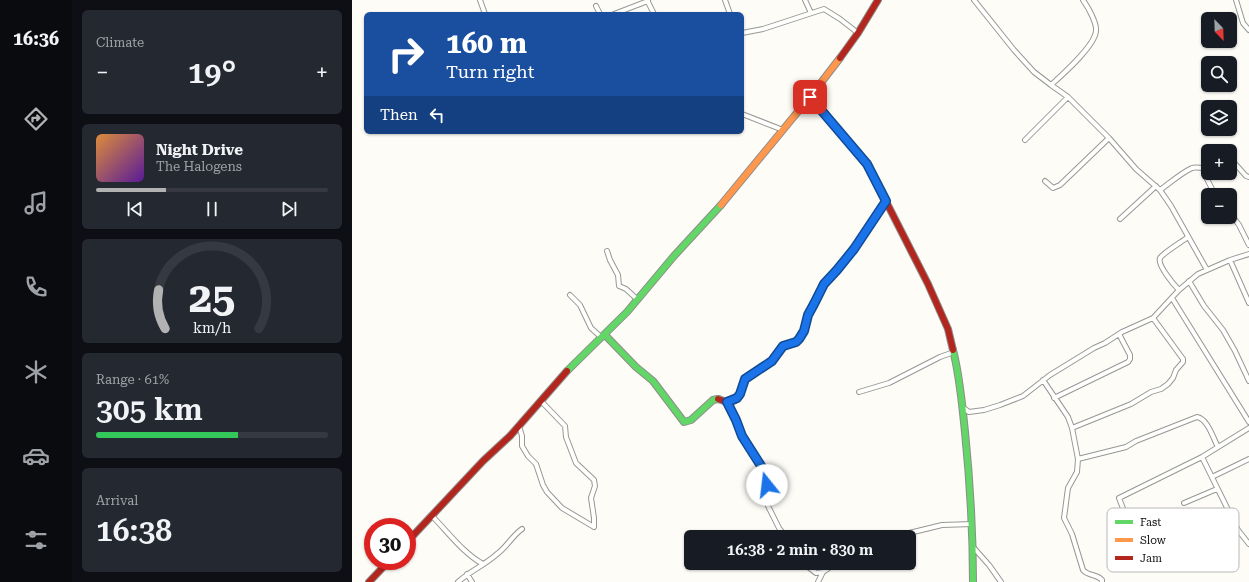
<!DOCTYPE html>
<html lang="en">
<head>
<meta charset="utf-8">
<style>
  :root { --surface:#171b24; --page:#242831; --text:#f1f3f6; --muted:#9ea1a6; --line:#363941; --accent:#b2b2b3 }
  body { margin:0; font-family:"Roboto Serif",serif; background:var(--page); color:var(--text); height:100vh; display:flex; flex-direction:column; font-size:15px; white-space:nowrap }
  * { box-sizing:border-box; margin:0 }
  p { font-size:13px; color:var(--muted) }
  .icon { flex:none; width:22px; height:22px; fill:none; stroke:currentColor; stroke-width:2; stroke-linecap:round; stroke-linejoin:round }
  .map { position:relative; flex:1; overflow:hidden }
  .panel { display:flex; flex-direction:column; gap:10px; padding:10px; background:#0d0f14; width:280px }
  .panel>* { flex:none }
  .banner { position:absolute; left:12px; top:12px; width:380px; height:122px; border-radius:6px; box-shadow:0 1px 3px #0004; background:#1a4fa0; color:#fff; overflow:hidden }
  .needle { width:26px; rotate:157deg }
  .fabs { position:absolute; left:849px; top:12px; display:grid; gap:8px }
  .fabs a { display:grid; place-items:center; width:36px; height:36px; border-radius:6px; background:var(--surface); box-shadow:0 1px 3px #0004; font-size:20px }
  .speed { position:absolute; left:12px; top:518px; display:flex; gap:8px; font-size:20px; font-weight:700; text-align:center }
  .speed>* { display:grid; place-content:center; width:52px; height:52px; border-radius:50%; background:var(--surface); box-shadow:0 1px 3px #0004; line-height:1 }
  .speed .limit { border:6px solid #d22; background:#fff; color:#111 }
  .pin { position:absolute; display:grid; place-items:center; width:34px; height:34px; color:#fff; margin:-17px; border-radius:8px; box-shadow:0 2px 6px #0006 }
  .me { position:absolute; width:44px; margin:-22px; rotate:344deg; stroke-linejoin:round; filter:drop-shadow(0 0 3px #0008) }
  .turn { display:flex; align-items:center; gap:14px; height:84px; padding:0 16px; font-size:18px }
  .turn .icon { width:52px; height:52px; stroke-width:2.5 }
  .turn b { display:block; font-size:28px; line-height:34px }
  .then { display:flex; align-items:center; height:38px; padding:0 16px; background:#0003; gap:8px; font-size:15px }
  .big { font-size:30px; font-weight:600; line-height:1.1 }
  .panel .card { flex:1; display:flex; flex-direction:column; justify-content:center; gap:6px; min-width:0; padding:0 14px; border-radius:6px; background:var(--page) }
  .panel .dial { align-items:center; gap:0 }
  .dial svg { height:104px; overflow:visible; fill:none; stroke:var(--line); stroke-width:7; stroke-linecap:round; text-anchor:middle }
  .dial text { fill:var(--text); stroke:none }
  .song { display:flex; align-items:center; gap:12px }
  .cover { width:48px; height:48px; border-radius:6px; background:linear-gradient(135deg,hsl(30 70% 55%),hsl(270 70% 35%)) }
  .played { height:4px; border-radius:2px; background:linear-gradient(90deg,var(--accent) 30%,var(--line) 30%) }
  .keys { display:flex; justify-content:space-around; direction:ltr }
  .heat { display:flex; justify-content:space-between; align-items:center; font-size:22px; direction:ltr }
  .charge { height:6px; border-radius:3px; background:linear-gradient(90deg,#34c759 61%,var(--line) 0) }
  .trip { position:absolute; left:332px; top:530px; width:232px; height:40px; border-radius:6px; background:var(--surface); box-shadow:0 1px 3px #0004; font-weight:600; line-height:40px; text-align:center }
  main { display:flex; flex:1; min-height:0 }
  .tabs { display:flex; flex-direction:column; width:72px; justify-content:space-around; align-items:center; background:#090b0e; color:var(--muted) }
  .tabs .icon { width:28px; height:28px }
  .tabs .on { color:var(--accent) }
  .tabs b { font-size:18px; color:var(--text) }
  .map>svg:first-child { display:block }
</style>
</head>
<body>
<main>
<nav class="tabs">
<b>16:36</b>
<svg class="icon on" aria-label="directions" viewBox="0 0 24 24"><path d="M12 3l9 9-9 9-9-9zM9 14v-3h6M13 9l2 2-2 2"/></svg>
<svg class="icon" aria-label="music" viewBox="0 0 24 24"><path d="M9 18V5l10-2v13"/><circle cx="6" cy="18" r="3"/><circle cx="16" cy="16" r="3"/></svg>
<svg class="icon" aria-label="phone" viewBox="0 0 24 24"><path d="M5 4h4l2 5-3 2q2 4 5 5l2-3 5 2v4C11 20 4 13 5 4z"/></svg>
<svg class="icon" aria-label="climate" viewBox="0 0 24 24"><path d="M12 3v18M4 7l16 10M4 17L20 7"/></svg>
<svg class="icon" aria-label="car" viewBox="0 0 24 24"><path d="M5 17H2v-5l4-1 3-4h7l3 4 3 1v5h-3M9 17h6M6 11h13"/><circle cx="7" cy="17" r="2"/><circle cx="17" cy="17" r="2"/></svg>
<svg class="icon" aria-label="filters" viewBox="0 0 24 24"><path d="M4 7h16M4 17h16"/><circle cx="9" cy="7" r="2"/><circle cx="15" cy="17" r="2"/></svg>
</nav>
<section class="panel">
<div class="card"><p>Climate</p>
<div class="heat"><a>−</a><b class="big">19°</b><a>+</a></div>
</div>
<div class="card">
<div class="song"><i class="cover"></i><div><b>Night Drive</b><p>The Halogens</p></div></div>
<div class="played"></div>
<div class="keys"><svg class="icon" aria-label="previous" viewBox="0 0 24 24"><path d="M18 5L8 12l10 7zM5 5v14"/></svg><svg class="icon" aria-label="pause" viewBox="0 0 24 24"><path d="M8 5v14M16 5v14"/></svg><svg class="icon" aria-label="next" viewBox="0 0 24 24"><path d="M6 5l10 7-10 7zM19 5v14"/></svg></div>
</div>
<div class="card dial"><svg viewBox="0 0 100 80">
<path d="M14 69A42 42 0 1 1 86 69"/>
<path d="M14 69A42 42 0 0 1 9 39" stroke="#b2b2b3"/>
<text x="50" y="56" font-size="32" font-weight="700">25</text>
<text x="50" y="72" font-size="11">km/h</text>
</svg></div>
<div class="card"><p>Range · 61%</p><b class="big">305 km</b><div class="charge"></div></div>
<div class="card"><p>Arrival</p><b class="big">16:38</b></div>
</section>
<div class="map">
<svg width="897" height="582" viewBox="0 0 897 582">
  <rect width="100%" height="100%" fill="#fdfcf7"/>
  <g fill="none" stroke-linecap="round" stroke-linejoin="round">
    <defs>
      <path id="street" d="M128 0 133 14
        M295 0 302 14
        M373 0 378 14
        M453 0 459 13
        M622 0 662 50 682 72 699 85 716 97 757 138 784 169 808 190
        M884 0 891 23 897 30
        M244 6 248 14
        M262 14 296 1
        M390 33 411 29 472 9 488 19 506 33
        M699 85C710 75 743 46 744 31 745 23 736 7 731 0
        M390 114 431 130
        M673 140 716 97
        M878 158 894 176 897 177
        M853 169 855 172V179L863 195
        M693 181 701 188 708 185 757 138
        M878 213 887 225 897 245
        M768 219 804 186
        M255 251 258 260 266 275 267 286 274 289 286 300
        M878 260 897 303
        M855 270 819 206 808 190C818 183 829 173 840 168 846 166 851 170 856 167
        M837 281 852 306 871 330 883 351 897 381
        M827 290C822 285 805 265 808 258 811 253 831 241 836 237
        M218 295 228 305 239 328 250 338
        M820 298 897 422
        M691 380 716 417 720 428 726 459 725 472 716 488 712 518 720 534 731 570C736 576 745 574 750 580V582
        M507 392 537 383 588 357 602 352
        M702 398 776 362 778 359V355L767 334
        M375 402 384 420 390 436 413 472 415 477 416 506 427 528 434 537
        M610 407 617 412 632 410 648 405 671 396 698 375 742 348 753 343 770 332 801 318 827 290 846 274 878 260 897 254
        M167 426 170 436V446L176 456 184 464 191 485 195 492 210 508 242 527V518L239 498 243 486 242 480 224 463 214 437 213 426 189 401
        M720 428 779 404 799 392 809 389 816 384 821 378 824 370 831 362V359L801 318
        M850 457 886 530 897 544
        M726 459 774 447 784 441 845 417C856 419 861 438 866 447
        M860 477 897 459
        M832 503 865 489
        M80 516C96 532 111 553 131 564
        M886 530 802 566 796 565 791 561 767 498 850 457 897 428
        M541 537 590 525 620 524
        M621 547 637 565 649 582
        M451 563 464 573 471 572
        M115 574 120 582
        M106 582C118 571 133 565 145 554 155 547 159 537 170 529
        M466 582 471 572 484 563"/>
      <path id="fast" d="M465 299 472 284 502 249 534 201
        M253 335 284 367 301 381 332 422 339 420 361 400 366 399
        M601 350C608 377 610 404 613 432 618 482 621 532 621 582
        M215 371 275 312 322 256 369 205"/>
      <path id="slow" d="M369 205 458 97 488 58"/>
      <path id="jam" d="M488 58 506 33 526 0
        M458 97 515 164 576 284 596 329 601 350
        M366 399 375 402 383 400 388 394 393 379 420 361 431 347 444 342 447 339 452 331 456 315 465 299
        M55 542 131 461 158 436 215 371
        M17 582 37 561"/>
    </defs>
    <use href="#street" stroke="#979795" stroke-width="6"/>
    <use href="#fast" stroke="#8e8d8b" stroke-width="8"/>
    <use href="#slow" stroke="#8e8d8b" stroke-width="8"/>
    <use href="#jam" stroke="#8e8d8b" stroke-width="8"/>
    <use href="#street" stroke="#fffffe" stroke-width="4"/>
    <use href="#fast" stroke="#63d668" stroke-width="6"/>
    <use href="#slow" stroke="#ff974d" stroke-width="6"/>
    <use href="#jam" stroke="#b3261e" stroke-width="6"/>
  </g>
  <g fill="none" stroke-linecap="round" stroke-linejoin="round">
    <defs>
      <path id="route" d="M415 485 413 472 390 436 384 420 375 402 385 398 388 394 393 379 420 361 431 346 444 342 447 339 452 331 456 315 462 304 472 284 485 270 502 249 534 201 515 164 458 97"/>
    </defs>
    <use href="#route" stroke="#114b97" stroke-width="10"/>
    <use href="#route" stroke="#1a73e8" stroke-width="7"/>
  </g>
  <rect x="755" y="508" width="132" height="64" rx="6" fill="#fff" stroke="#b8b8b8" stroke-width="1"/>
  <rect x="763" y="520" width="18" height="4" fill="#63d668"/>
  <rect x="763" y="538" width="18" height="4" fill="#ff974d"/>
  <rect x="763" y="556" width="18" height="4" fill="#b3261e"/>
  <g font-size="11" fill="#111">
    <text x="788" y="526">Fast</text>
    <text x="788" y="544">Slow</text>
    <text x="788" y="562">Jam</text>
  </g>
</svg>
<div class="fabs">
<a><svg class="needle" viewBox="-14 -14 28 28"><path d="M0-13l5 13h-10z" fill="#e53935"/><path d="M0 13l5-13h-10z" fill="#9ea1a6"/></svg></a>
<a><svg class="icon" aria-label="search" viewBox="0 0 24 24"><circle cx="10" cy="10" r="6"/><path d="M15 15l6 6"/></svg></a>
<a><svg class="icon" aria-label="layers" viewBox="0 0 24 24"><path d="M12 4l9 5-9 5-9-5zM3 14l9 5 9-5"/></svg></a>
<a>+</a>
<a>−</a>
</div>
<div class="speed"><div class="limit">30</div></div>
<div class="pin" style="left:458px;top:97px;background:#d93025"><svg class="icon" aria-label="arrive" viewBox="0 0 24 24"><path d="M6 21V4h12l-3 4 3 4H6"/></svg></div>
<svg class="me" style="left:415px;top:485px" viewBox="-20 -20 40 40"><circle r="19" fill="#fff"/><path d="M0-13L10 11 0 6-10 11z" fill="#1a73e8"/></svg>
<div class="trip">16:38 · 2 min · 830 m</div>
<div class="banner">
<div class="turn"><svg class="icon" aria-label="right" viewBox="0 0 24 24"><path d="M7 20v-9h11M14 6l5 5-5 5"/></svg><div><b>160 m</b>Turn right</div></div>
<div class="then">Then<svg class="icon" aria-label="left" viewBox="0 0 24 24"><path d="M17 20v-9H6M10 6l-5 5 5 5"/></svg></div>
</div>
</div>
</main>
</body>
</html>
